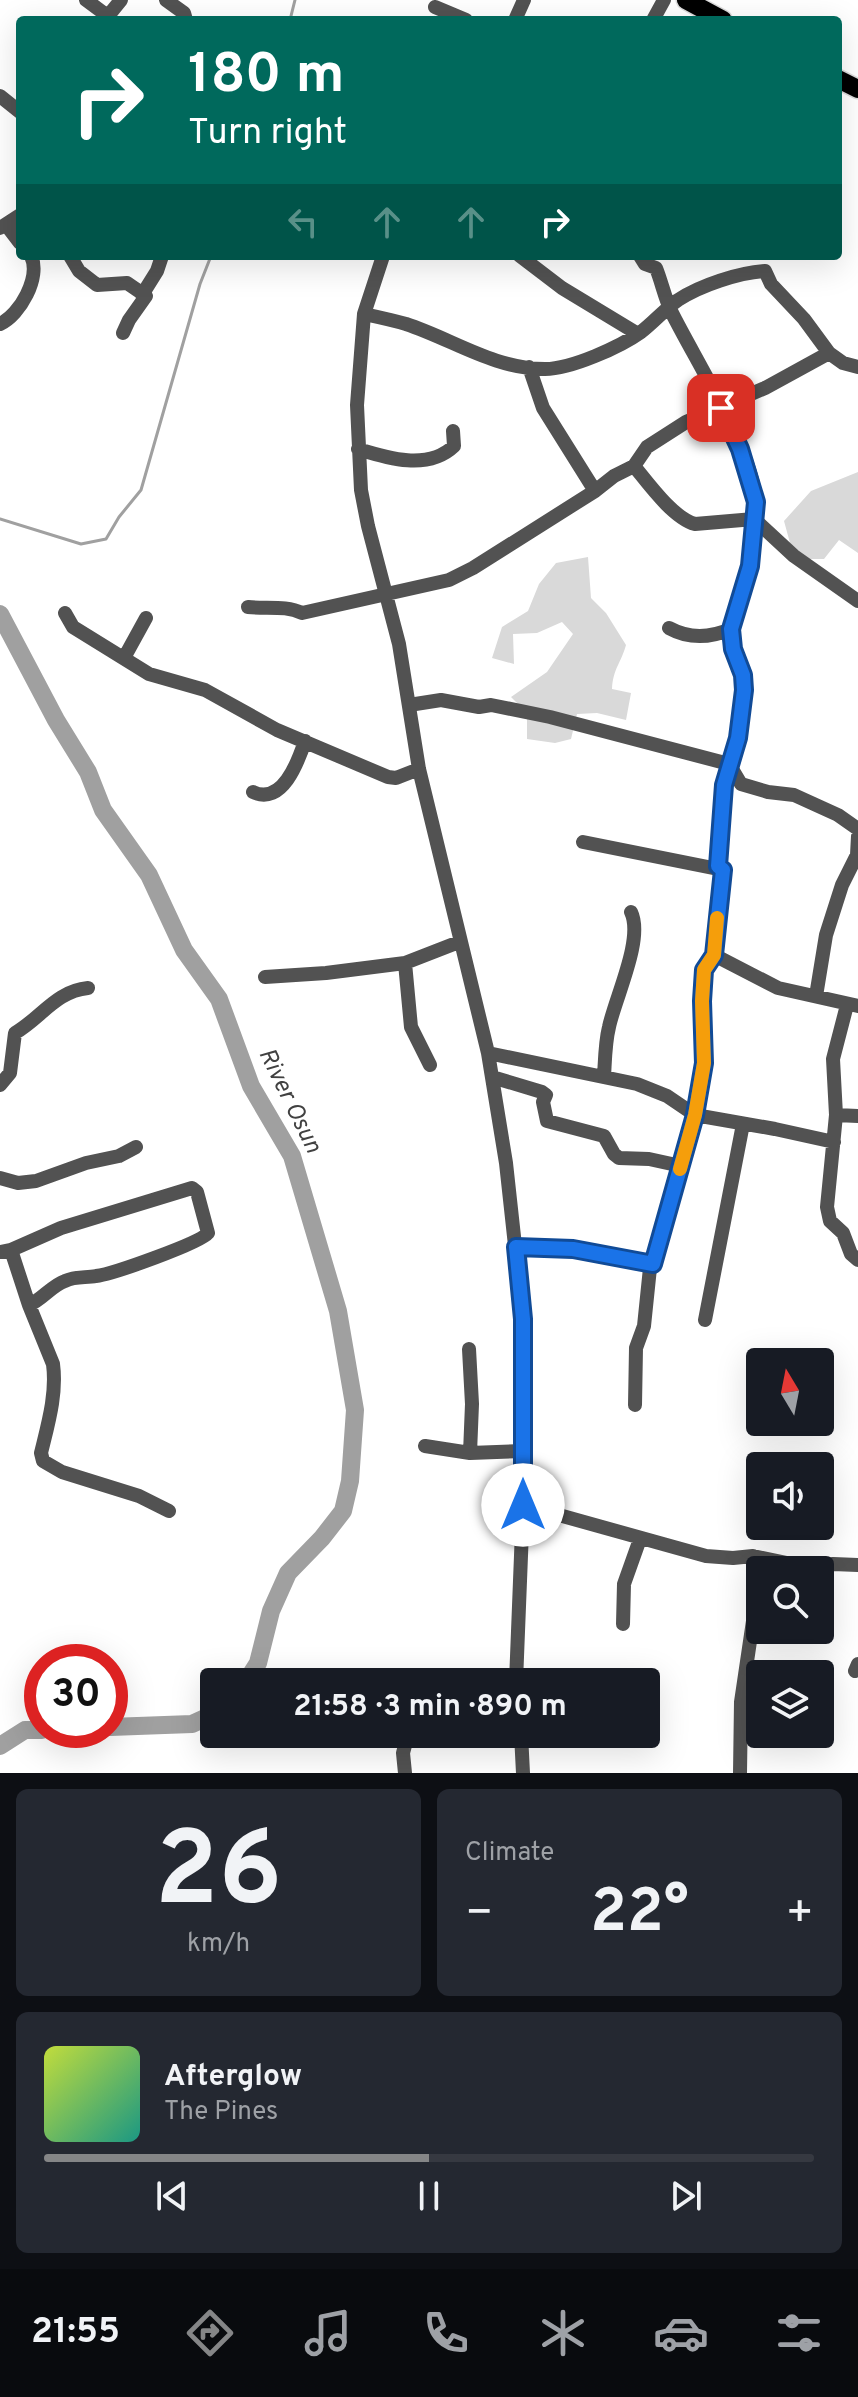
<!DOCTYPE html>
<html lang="en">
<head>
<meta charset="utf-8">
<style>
  :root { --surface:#171b24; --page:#242831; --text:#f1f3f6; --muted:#9ea1a6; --line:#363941; --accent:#858687 }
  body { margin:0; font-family:Overpass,sans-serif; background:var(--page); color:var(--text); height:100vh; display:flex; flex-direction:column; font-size:30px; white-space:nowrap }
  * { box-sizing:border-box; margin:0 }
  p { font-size:26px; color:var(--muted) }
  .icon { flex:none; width:44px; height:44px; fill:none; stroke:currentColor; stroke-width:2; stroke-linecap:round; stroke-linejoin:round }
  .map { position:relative; height:1773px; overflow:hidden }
  .panel { display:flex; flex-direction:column; gap:16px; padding:16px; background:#0d0f14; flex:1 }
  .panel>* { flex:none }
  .hud { position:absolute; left:16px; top:16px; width:826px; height:244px; border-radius:8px; box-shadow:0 8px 32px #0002; background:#00695c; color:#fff; overflow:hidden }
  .needle { width:52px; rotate:350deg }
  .fabs { position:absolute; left:746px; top:1348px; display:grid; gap:16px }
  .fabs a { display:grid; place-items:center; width:88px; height:88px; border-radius:8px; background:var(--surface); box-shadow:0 8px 32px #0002; font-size:40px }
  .speed { position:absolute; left:24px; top:1644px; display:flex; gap:16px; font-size:40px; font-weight:700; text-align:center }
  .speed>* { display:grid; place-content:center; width:104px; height:104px; border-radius:50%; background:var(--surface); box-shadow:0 8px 32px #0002; line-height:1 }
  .speed .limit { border:12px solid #d22; background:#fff; color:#111 }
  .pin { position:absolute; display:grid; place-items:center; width:68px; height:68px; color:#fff; margin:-34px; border-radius:16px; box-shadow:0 4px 12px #0006 }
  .me { position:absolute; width:88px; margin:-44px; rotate:0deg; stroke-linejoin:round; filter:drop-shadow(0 0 6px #0008) }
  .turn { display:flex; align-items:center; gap:28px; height:168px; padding:0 40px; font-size:36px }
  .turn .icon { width:104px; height:104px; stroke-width:2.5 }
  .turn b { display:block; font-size:56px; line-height:68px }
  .lanes { display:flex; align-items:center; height:76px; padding:0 40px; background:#0003; justify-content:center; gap:40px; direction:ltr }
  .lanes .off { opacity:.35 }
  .big { font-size:60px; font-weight:700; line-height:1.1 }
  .panel .widget { flex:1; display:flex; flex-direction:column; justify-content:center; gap:12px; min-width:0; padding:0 28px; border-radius:12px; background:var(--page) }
  .panel .dial { align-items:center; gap:0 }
  .dial b { font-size:104px; line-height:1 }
  .song { display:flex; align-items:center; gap:24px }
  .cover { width:96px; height:96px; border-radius:12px; background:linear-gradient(135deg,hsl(70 70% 55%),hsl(170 70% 35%)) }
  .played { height:8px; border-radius:4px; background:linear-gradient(90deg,var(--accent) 50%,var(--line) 50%) }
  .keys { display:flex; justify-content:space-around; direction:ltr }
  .heat { display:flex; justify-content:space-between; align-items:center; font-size:44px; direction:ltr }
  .panel .tiles { flex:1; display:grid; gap:16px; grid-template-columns:1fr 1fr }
  .widget:last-child { grid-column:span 2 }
  .trip { position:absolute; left:200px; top:1668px; width:460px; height:80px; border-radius:8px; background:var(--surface); box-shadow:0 8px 32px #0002; font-weight:700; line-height:80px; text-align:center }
  .tabs { display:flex; height:128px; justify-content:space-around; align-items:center; background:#090b0e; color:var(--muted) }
  .tabs .icon { width:56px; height:56px }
  .tabs .selected { color:var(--accent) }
  .tabs b { font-size:36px; color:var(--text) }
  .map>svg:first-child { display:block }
</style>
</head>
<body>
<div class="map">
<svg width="858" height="1773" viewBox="0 0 858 1773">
  <rect width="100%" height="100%" fill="#fff"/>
  <path fill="#d9d9d9" d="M858 472V553L839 540 824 559H807L790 543 784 521 811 491Z
    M588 557 591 598 606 613 626 645C621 663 613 669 612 689L631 693 626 720 597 713 577 714 571 739 555 743 527 739V713L511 697 547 672 573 634 562 622 537 633 513 634 514 664 492 658 502 627 528 611 539 584 556 563Z"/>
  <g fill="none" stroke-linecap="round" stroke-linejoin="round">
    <path stroke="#a0a0a0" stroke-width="3" d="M290 20 295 0
      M0 519 81 544 106 539 119 517 141 490 200 284 211 256"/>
    <path stroke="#a0a0a0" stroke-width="18" d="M0 614 56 720 88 772 103 810 149 875 184 950 219 999 251 1086 292 1156 338 1311 355 1410 350 1481 343 1511 322 1538 288 1573 271 1611 258 1663 246 1682
      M110 1727 192 1724 214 1714
      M0 1746 25 1730H42"/>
    <defs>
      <path id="major" d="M686 0 723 20
        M838 79 858 89"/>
    </defs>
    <use href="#major" stroke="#dbdbdb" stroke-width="21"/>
    <path stroke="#525252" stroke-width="14" d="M86 0 113 20
      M166 0 184 13 186 20
      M435 7 466 20
      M108 16 121 0
      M515 20 524 0
      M653 20 664 0
      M0 96 20 112
      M7 226 20 243
      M0 228 20 215
      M70 256 79 271 97 285 127 283 146 296 129 320 123 333
      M383 256 364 314 357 405 361 490 368 526 399 644 419 769 488 1053 506 1163 523 1319V1505L516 1682
      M520 256 562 288 638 334
      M142 295 157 271 162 256
      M364 314C378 317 392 320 406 324 452 339 494 369 545 369 571 369 620 347 641 332 654 322 665 309 678 300 701 285 738 273 765 271L771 284 804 319 829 353 843 363 858 367
      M0 324C20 315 41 277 31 256
      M529 367 543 408 595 491
      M358 449C387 458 428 471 454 446L453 431
      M634 466C648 483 673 518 695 524L754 519 794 556 858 601
      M248 607C267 609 286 605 302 613L449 580 473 568 595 491 614 476 634 466 647 447 686 422 765 388 829 353
      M65 613 73 627 149 674 205 690 277 730 388 777 396 778 419 769
      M669 628C689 639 710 638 731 629
      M124 658 146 618
      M409 705 441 700 479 707 491 705 550 717 729 764 741 784 768 792 794 795 838 815 858 829
      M253 792C282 806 298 762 305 741
      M583 842 723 870
      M714 955 778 988 858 1006
      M405 963 411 1027 430 1065
      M265 977 326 973 405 963 459 942
      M816 996 826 935 842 885 857 855 858 836
      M847 1005 833 1059 836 1115 827 1207 830 1221 843 1233 851 1254 858 1260
      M488 1053 637 1084 667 1096 695 1115 775 1129 834 1142
      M492 1077 542 1092 546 1095 543 1102 547 1121 604 1136 614 1154 619 1158 649 1159 681 1166
      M604 1077C605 1061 605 1043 609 1027 615 998 644 939 631 912
      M0 1085 10 1073 15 1033C41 1018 56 991 88 988
      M836 1115 858 1116
      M0 1178 18 1183 36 1181 86 1163 119 1156 136 1147
      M516 1247 573 1249 653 1264
      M0 1252 11 1250 29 1305C43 1299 51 1286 65 1281 75 1276 86 1278 96 1276 113 1274 200 1243 208 1233L197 1192 192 1188 61 1228 11 1250
      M29 1305 53 1364C57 1394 48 1424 41 1453L43 1461 62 1472 139 1496 169 1511
      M705 1320 743 1124
      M469 1349 472 1404 470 1453
      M635 1405 636 1348 644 1326 650 1268 695 1115 704 1063 702 1001 704 970 714 955 723 870 718 866C720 838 719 808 725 781 732 751 744 723 744 692 744 669 726 649 731 627 741 586 759 545 756 502 752 448 697 363 672 313 665 299 662 283 656 268L645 264 640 256
      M425 1446 470 1453 523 1451
      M523 1505 706 1556 733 1558 753 1556 806 1567 833 1564 858 1565
      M623 1624 624 1584 640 1539
      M855 1671 858 1664
      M521 1734 523 1773
      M405 1773 403 1753 408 1734
      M740 1773 741 1702 753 1621V1556"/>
    <use href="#major" stroke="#000" stroke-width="18"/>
  </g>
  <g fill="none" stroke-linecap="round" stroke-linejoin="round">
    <defs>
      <path id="route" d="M523 1505V1319L516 1247 573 1249 653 1264 695 1115 704 1063 702 1001 704 970 714 955 723 870 718 866 724 785 738 738 744 690 743 675 733 649 731 629 750 566 756 502 740 449 721 408"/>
    </defs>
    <use href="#route" stroke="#114b97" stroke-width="20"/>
    <use href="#route" stroke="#1a73e8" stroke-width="14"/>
    <path stroke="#f59e0b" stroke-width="14" d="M680 1169 695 1115 704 1063 702 1001 704 970 714 955 717 918"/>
  </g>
  <g text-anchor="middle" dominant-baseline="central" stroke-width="6" stroke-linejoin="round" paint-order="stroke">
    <g font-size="24" font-style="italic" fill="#414141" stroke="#fff">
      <text transform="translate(289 1101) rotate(64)">River Osun</text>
    </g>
  </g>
</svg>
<div class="fabs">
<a><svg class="needle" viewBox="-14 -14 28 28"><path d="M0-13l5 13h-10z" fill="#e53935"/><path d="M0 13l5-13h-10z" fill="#9ea1a6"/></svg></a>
<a><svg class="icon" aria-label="sound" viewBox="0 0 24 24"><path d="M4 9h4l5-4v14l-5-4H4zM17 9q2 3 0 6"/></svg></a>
<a><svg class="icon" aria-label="search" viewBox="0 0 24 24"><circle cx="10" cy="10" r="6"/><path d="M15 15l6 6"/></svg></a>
<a><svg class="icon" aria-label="layers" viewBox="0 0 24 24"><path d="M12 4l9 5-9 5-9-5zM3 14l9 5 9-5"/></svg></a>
</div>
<div class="speed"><div class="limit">30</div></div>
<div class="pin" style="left:721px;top:408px;background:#d93025"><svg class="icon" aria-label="arrive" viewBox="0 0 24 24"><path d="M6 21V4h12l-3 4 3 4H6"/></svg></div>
<svg class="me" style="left:523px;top:1505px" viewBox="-20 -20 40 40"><circle r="19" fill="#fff"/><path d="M0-13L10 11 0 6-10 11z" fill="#1a73e8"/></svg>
<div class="trip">21:58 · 3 min · 890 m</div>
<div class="hud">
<div class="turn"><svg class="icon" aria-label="right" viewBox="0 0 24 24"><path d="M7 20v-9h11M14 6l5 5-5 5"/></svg><div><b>180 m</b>Turn right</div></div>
<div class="lanes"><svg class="icon off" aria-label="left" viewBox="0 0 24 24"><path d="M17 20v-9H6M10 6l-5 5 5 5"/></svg><svg class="icon off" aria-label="ahead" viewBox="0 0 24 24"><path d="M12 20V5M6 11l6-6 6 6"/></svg><svg class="icon off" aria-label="ahead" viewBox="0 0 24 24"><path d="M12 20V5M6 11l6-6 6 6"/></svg><svg class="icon" aria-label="right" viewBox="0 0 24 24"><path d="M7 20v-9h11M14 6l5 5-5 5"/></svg></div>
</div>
</div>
<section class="panel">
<div class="tiles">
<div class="widget dial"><b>26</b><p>km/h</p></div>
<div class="widget"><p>Climate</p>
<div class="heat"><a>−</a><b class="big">22°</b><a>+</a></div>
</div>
<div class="widget">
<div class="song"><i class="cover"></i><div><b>Afterglow</b><p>The Pines</p></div></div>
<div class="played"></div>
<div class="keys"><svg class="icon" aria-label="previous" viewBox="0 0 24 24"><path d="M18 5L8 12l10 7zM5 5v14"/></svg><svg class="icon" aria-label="pause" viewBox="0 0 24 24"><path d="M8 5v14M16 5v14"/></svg><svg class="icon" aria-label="next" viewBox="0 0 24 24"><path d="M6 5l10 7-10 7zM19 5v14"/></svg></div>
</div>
</div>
</section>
<nav class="tabs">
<b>21:55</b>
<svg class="icon selected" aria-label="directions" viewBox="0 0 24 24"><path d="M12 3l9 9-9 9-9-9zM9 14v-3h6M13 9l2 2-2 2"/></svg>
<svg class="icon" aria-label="music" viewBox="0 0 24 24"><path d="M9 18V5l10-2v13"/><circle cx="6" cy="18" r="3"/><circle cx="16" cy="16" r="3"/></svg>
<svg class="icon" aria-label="phone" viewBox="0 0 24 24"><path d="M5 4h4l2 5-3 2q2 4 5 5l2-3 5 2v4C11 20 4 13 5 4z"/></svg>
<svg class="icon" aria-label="climate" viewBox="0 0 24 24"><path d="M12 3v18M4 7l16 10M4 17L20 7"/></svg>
<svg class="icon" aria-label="car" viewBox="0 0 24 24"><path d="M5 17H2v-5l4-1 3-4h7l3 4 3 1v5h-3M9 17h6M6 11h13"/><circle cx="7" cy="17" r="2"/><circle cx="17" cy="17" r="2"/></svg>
<svg class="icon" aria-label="filters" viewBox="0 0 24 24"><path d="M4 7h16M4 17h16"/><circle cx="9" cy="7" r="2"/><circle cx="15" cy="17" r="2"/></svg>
</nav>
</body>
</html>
